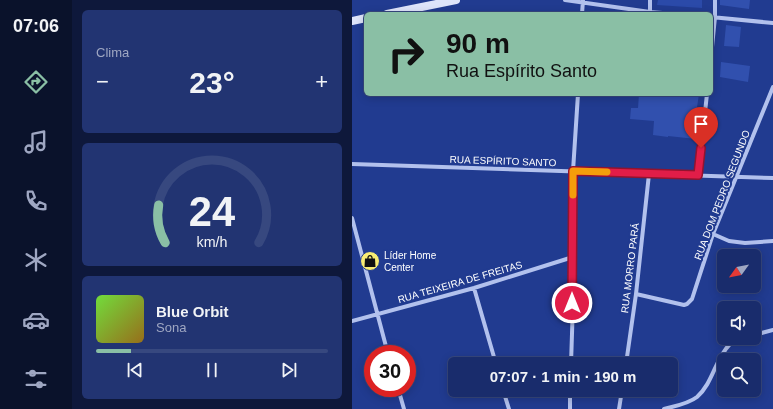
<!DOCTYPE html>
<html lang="pt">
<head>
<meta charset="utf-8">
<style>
  :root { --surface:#192c6c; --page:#223472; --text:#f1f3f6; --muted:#9fa7c2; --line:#37487f; --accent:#8abfa5 }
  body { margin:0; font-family:Helvetica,sans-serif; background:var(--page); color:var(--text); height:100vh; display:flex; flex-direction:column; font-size:15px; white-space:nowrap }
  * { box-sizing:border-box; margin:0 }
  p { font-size:13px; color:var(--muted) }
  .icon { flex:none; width:22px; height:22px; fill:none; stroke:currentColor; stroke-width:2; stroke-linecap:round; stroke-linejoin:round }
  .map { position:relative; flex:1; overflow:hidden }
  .side { display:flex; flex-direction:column; gap:10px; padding:10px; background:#0e183b; width:280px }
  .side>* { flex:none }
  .banner { position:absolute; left:12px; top:12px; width:349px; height:84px; border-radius:6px; box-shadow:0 2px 10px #0003,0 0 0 1px var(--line); background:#8abfa5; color:#111; overflow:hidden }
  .needle { width:26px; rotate:237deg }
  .fabs { position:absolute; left:365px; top:249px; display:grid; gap:8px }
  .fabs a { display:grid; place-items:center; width:44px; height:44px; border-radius:6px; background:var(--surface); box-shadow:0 2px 10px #0003,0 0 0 1px var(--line); font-size:20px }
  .speed { position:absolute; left:12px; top:345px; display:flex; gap:8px; font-size:20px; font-weight:700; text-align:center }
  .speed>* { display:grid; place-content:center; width:52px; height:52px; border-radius:50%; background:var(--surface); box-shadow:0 2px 10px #0003,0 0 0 1px var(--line); line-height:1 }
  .speed .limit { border:6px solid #d22; background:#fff; color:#111 }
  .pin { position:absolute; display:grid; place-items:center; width:34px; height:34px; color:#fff; margin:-41px -17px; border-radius:50% 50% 50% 0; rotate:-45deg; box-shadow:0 0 4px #0007 }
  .pin .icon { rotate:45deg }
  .me { position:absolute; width:44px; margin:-22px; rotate:0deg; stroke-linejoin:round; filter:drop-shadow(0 0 3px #0008) }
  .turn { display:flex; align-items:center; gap:14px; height:84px; padding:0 16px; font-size:18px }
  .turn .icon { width:52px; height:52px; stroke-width:2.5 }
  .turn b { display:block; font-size:28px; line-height:34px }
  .big { font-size:30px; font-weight:800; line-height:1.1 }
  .side .tile { flex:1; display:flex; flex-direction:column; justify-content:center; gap:6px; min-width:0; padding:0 14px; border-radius:6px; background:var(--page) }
  .side .dial { align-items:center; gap:0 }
  .dial svg { height:104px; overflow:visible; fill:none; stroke:var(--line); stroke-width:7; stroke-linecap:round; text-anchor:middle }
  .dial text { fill:var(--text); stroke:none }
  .song { display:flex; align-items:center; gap:12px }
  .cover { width:48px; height:48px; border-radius:6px; background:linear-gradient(135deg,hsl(100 70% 55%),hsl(40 70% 35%)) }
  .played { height:4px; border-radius:2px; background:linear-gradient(90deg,var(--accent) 15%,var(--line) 15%) }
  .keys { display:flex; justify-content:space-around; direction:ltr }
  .heat { display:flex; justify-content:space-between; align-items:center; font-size:22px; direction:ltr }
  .trip { position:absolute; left:96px; top:357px; width:230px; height:40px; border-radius:6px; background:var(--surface); box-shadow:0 2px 10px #0003,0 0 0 1px var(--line); font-weight:800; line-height:40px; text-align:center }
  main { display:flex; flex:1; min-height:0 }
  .dock { display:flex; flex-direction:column; width:72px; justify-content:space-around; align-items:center; background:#0a122b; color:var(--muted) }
  .dock .icon { width:28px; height:28px }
  .dock .selected { color:var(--accent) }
  .dock b { font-size:18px; color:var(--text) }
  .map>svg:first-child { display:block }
</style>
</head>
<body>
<main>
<nav class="dock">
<b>07:06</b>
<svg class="icon selected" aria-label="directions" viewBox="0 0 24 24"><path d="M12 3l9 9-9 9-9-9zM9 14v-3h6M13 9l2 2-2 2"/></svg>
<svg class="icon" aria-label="music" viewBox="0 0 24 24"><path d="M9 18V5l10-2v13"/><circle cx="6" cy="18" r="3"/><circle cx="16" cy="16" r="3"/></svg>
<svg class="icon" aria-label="phone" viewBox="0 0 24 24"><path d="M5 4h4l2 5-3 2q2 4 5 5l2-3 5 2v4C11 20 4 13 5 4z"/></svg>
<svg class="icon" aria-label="climate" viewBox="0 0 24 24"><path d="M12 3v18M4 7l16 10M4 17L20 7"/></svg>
<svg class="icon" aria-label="car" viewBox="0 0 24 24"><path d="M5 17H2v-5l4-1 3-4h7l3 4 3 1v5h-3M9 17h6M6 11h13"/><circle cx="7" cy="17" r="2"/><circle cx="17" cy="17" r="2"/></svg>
<svg class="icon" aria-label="filters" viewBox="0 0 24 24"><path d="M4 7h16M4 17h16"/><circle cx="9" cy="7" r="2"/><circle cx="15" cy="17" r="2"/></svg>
</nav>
<section class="side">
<div class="tile"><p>Clima</p>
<div class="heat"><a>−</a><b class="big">23°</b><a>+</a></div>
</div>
<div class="tile dial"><svg viewBox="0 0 100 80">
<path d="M14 69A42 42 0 1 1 86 69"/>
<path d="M14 69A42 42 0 0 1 9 40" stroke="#8abfa5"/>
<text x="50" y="56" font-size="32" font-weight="700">24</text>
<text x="50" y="72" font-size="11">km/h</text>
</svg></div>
<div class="tile">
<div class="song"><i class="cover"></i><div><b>Blue Orbit</b><p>Sona</p></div></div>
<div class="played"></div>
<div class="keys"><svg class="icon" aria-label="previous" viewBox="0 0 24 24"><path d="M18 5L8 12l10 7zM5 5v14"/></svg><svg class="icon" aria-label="pause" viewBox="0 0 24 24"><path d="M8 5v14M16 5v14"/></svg><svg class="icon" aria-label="next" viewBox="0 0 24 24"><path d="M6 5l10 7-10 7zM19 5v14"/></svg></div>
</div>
</section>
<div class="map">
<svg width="421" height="409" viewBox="0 0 421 409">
  <rect width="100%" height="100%" fill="#213b90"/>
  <path fill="#2b4aa9" d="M306 0H350V8L305 5Z"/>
  <path fill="#3150ae" d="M368 0H398L397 9 368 5Z
    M374 25 389 27 387 47 372 46Z
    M369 62 398 66 396 82 368 77Z
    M287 94H347L344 114 348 115 346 133H345L344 139 316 136V137L301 135 302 121 278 119 279 108H286Z"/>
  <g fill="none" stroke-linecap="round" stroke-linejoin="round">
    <path stroke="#b2c1ed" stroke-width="4" d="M213 0 298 12 323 14
      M298 12V0
      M230 14 231 0
      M359 17 421 23
      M359 57 363 17V0
      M0 164 421 178
      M346 175 355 94
      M0 218 36 354
      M361 234 377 241 393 243 421 241
      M122 288 144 364
      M284 294 332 305 335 304 340 299 361 234 421 87
      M0 321 122 288 221 257
      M402 335 421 330
      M219 364 221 303V171L226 94
      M274 364 284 294 297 174
      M46 388 52 409
      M151 390 157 409
      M218 409V390
      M267 409 270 390
      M312 409C323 406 336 404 345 397 361 383 363 359 378 344 381 341 386 340 389 338"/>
    <path stroke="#dee4fa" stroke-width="8" d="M35 14 104 0
      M0 21 14 18"/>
  </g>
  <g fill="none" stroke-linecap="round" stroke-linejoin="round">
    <defs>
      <path id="route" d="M220 303 221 171 346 175 349 148"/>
    </defs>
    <use href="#route" stroke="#92132f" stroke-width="10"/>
    <use href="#route" stroke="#e11d48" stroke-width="7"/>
    <path stroke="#f59e0b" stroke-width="7" d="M221 195V171L255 172"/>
  </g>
  <defs>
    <symbol id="shop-disc" viewBox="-11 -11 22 22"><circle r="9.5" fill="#f9ed73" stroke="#213b90"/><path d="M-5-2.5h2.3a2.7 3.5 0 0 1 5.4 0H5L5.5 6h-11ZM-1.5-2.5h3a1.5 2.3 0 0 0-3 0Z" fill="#111"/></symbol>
  </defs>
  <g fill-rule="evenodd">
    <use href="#shop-disc" x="7" y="250" width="22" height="22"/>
  </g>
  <g text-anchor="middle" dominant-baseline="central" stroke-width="4" stroke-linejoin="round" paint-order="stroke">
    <g font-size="10" fill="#fff" stroke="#213b90">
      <text transform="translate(151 161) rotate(2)">RUA ESPÍRITO SANTO</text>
      <text transform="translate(370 195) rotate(-69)">RUA DOM PEDRO SEGUNDO</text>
      <text transform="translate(278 268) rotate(-83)">RUA MORRO PARÁ</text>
      <text transform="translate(108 282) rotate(-16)">RUA TEIXEIRA DE FREITAS</text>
    </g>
    <g font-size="10" fill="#fff" stroke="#213b90" text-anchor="start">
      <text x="32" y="255">Líder Home<tspan x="32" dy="12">Center</tspan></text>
    </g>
  </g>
</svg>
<div class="fabs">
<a><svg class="needle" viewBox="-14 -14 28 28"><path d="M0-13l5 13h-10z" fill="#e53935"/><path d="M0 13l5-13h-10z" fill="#9fa7c2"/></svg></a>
<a><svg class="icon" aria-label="sound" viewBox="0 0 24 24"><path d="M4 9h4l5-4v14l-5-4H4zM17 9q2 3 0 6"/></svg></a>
<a><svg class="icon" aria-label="search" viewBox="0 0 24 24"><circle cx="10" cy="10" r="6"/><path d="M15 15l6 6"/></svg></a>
</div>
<div class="speed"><div class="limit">30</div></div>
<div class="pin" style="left:349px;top:148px;background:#d93025"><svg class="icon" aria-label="arrive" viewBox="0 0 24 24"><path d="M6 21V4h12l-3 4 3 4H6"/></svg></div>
<svg class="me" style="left:220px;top:303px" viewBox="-20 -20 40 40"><circle r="17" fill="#e11d48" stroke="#fff" stroke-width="3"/><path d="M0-11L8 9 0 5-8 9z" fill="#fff"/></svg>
<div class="trip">07:07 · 1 min · 190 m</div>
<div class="banner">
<div class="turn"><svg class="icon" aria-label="right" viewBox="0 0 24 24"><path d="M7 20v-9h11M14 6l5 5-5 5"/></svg><div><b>90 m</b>Rua Espírito Santo</div></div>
</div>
</div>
</main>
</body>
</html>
